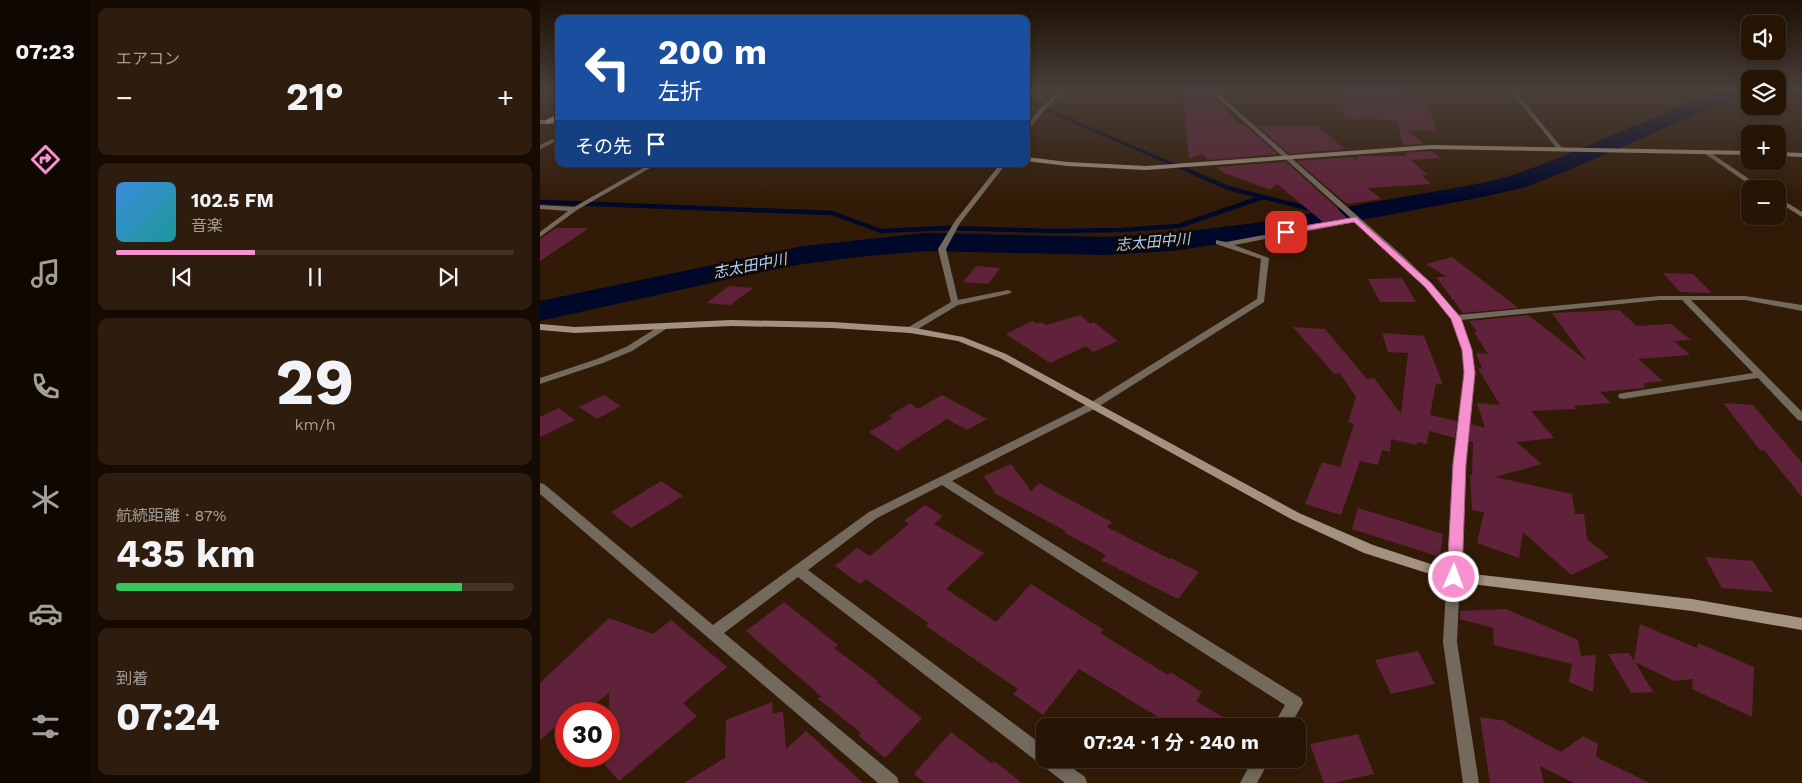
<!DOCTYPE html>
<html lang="ja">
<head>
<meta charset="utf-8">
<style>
  :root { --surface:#261404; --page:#2e1d0e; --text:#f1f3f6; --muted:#a49e9a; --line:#423326; --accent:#f790ce }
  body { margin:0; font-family:"Work Sans","Noto Sans JP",sans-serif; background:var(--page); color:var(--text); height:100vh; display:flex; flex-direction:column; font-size:19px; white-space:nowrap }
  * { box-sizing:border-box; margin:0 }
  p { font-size:16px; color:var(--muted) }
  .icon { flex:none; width:28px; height:28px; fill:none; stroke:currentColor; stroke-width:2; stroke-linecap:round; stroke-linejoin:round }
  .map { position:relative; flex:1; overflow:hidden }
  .details { display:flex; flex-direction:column; gap:8px; padding:8px; background:#150b02; width:450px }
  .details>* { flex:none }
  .guide { position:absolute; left:15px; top:15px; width:475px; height:152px; border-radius:10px; box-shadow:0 2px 8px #0003,0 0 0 1px var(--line); background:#1a4fa0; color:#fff; overflow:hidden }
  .controls { position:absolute; left:1201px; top:15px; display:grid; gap:10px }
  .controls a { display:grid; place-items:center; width:45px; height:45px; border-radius:10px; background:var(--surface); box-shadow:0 2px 8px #0003,0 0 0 1px var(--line); font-size:25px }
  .speed { position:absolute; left:15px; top:702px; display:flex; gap:10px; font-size:25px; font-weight:700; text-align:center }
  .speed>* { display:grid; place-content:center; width:65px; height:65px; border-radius:50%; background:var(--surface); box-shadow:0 2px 8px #0003,0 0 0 1px var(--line); line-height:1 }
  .speed .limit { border:8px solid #d22; background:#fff; color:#111 }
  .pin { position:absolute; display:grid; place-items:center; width:42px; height:42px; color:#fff; margin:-21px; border-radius:10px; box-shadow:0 2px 8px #0006 }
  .me { position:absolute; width:55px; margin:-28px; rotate:2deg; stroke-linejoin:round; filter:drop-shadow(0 0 4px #0008) }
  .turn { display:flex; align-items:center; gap:18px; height:105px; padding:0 20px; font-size:22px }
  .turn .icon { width:65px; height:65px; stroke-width:2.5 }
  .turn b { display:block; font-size:35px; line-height:42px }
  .then { display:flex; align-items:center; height:48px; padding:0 20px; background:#0003; gap:10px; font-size:19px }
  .big { font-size:38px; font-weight:700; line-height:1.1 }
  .details .widget { flex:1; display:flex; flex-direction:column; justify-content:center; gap:8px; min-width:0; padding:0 18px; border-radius:10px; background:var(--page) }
  .details .dial { align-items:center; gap:0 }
  .dial b { font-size:65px; line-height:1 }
  .song { display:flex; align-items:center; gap:15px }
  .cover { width:60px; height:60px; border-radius:8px; background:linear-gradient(135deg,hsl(210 70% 55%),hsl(180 70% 35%)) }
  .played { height:5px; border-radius:2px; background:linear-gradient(90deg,var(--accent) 35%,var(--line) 35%) }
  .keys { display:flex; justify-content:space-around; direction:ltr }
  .heat { display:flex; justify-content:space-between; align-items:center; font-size:28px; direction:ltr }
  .charge { height:8px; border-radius:4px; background:linear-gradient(90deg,#34c759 87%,var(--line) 0) }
  .trip { position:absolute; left:496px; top:718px; width:270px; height:50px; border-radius:10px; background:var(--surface); box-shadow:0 2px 8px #0003,0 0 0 1px var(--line); font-weight:700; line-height:50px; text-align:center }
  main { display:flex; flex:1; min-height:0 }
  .dock { display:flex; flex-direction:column; width:90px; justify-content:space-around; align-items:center; background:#0f0802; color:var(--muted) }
  .dock .icon { width:35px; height:35px }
  .dock .active { color:var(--accent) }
  .dock b { font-size:22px; color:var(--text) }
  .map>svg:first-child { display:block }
</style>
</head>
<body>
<main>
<nav class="dock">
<b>07:23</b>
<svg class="icon active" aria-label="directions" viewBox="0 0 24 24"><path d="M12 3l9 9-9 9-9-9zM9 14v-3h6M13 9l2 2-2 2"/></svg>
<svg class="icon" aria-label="music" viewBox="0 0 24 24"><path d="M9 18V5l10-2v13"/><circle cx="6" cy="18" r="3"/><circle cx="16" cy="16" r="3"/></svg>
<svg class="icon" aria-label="phone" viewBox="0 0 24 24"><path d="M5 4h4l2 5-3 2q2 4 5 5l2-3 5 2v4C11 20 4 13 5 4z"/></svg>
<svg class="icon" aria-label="climate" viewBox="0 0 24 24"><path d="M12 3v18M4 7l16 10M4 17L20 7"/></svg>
<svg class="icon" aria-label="car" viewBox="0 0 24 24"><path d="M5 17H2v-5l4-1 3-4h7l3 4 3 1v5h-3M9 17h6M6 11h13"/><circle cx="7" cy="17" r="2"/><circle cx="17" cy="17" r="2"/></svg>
<svg class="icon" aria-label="filters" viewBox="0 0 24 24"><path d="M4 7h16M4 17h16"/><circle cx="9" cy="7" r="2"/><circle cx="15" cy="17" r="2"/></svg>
</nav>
<section class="details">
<div class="widget"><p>エアコン</p>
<div class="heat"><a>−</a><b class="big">21°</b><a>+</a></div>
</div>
<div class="widget">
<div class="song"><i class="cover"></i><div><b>102.5 FM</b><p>音楽</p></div></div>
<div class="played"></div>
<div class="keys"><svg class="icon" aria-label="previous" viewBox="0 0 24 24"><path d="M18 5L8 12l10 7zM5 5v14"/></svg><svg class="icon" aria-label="pause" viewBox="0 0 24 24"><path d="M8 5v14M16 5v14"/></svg><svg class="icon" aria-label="next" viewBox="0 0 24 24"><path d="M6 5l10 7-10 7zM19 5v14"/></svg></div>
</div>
<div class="widget dial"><b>29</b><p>km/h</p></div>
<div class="widget"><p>航続距離 · 87%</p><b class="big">435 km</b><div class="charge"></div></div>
<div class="widget"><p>到着</p><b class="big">07:24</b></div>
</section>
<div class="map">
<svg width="1262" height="783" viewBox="0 0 1262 783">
  <rect width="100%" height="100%" fill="#321b06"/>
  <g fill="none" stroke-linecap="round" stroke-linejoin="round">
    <path stroke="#000829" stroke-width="3" d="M486 101 641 168"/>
    <path stroke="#000829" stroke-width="4.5" d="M638 166 688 188 774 210
      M0 202 292 213 341 231 406 228 514 231 582 230 639 226 723 197"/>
    <path fill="#000829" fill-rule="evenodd" d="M1200 90H1210V99L1177 105 1027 171 986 187 943 197 827 219 715 239 632 251 564 255 385 251 319 257 263 264 212 274 0 321V301L263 246 385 233 564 237 632 233 715 223 943 183 970 176 1011 161 1165 96Z
      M1238 90H1262V99L1238 98Z"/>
  </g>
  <path fill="#60223a" d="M646 90H667L699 125H705L738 154 668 160 662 154 649 159 643 94H648Z
    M800 90H854L855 93 879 94 892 117 897 131 867 130 884 144 863 145 857 120 805 119Z
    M717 125 777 126 805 149 749 154Z
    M891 151 901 158 871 160 888 175H881L891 184 827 188 842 199 807 204 757 161 813 157 818 161 817 156H866L865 153Z
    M746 162 795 206 807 218 783 222 737 184 730 190 682 172 676 167Z
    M16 228H49L0 261V239Z
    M912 257 937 276 978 308 923 313 896 277H907L886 264Z
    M436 266 460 268 448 284 423 282Z
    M1123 273 1153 274 1172 293 1140 292Z
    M862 278 876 302H840L828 279Z
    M189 286 213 288 190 305 166 303Z
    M1079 310 1097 326 1131 324 1151 340 1134 341 1150 355 1098 359 1123 381 1105 383 1104 388 1060 392 1071 403 1034 406 1036 409 991 411 1014 438 976 442 1002 464 955 477 1032 494 1035 514H1044L1047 539 1069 557 1031 575 983 532 979 558 937 543 944 512 932 510 930 475H932L933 442 929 441 931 424 945 428 937 403 960 405 938 369 942 368 936 353 948 354 934 332H937L929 321 988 315 1047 361 1012 313Z
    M541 315 550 324 554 322 578 341 553 352 546 346 510 363 466 334 492 321 497 324 501 322 506 325Z
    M753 327 785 329 827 379 834 378 861 414 868 353 848 352 842 333 884 336 903 385 896 383 890 415 917 421 915 438 889 431 887 444 877 442V445L851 439 850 452 842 450 838 465 820 461 801 515 765 504 782 462 800 467 814 424 808 422 816 397 800 373 794 374Z
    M64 395 81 406 57 419 39 407Z
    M402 395 447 419 427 430 407 419 357 451 329 432 353 418 349 416 370 403 378 409Z
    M1183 403 1213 405 1262 463V497L1225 451 1220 450Z
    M19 408 35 420 0 437V417Z
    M471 464 491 491 499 483 572 522 567 527 630 559 631 558 659 572 638 599 561 560 566 555 525 533 526 531 456 494 444 476Z
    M121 481 143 496 91 528 71 512Z
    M385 505 403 516 394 524 444 553 406 589 456 622 491 584 564 630 560 633 628 675 630 672 662 692 656 701 698 726H633L539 669 503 715 473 694 478 689 386 626 388 623 326 579 320 584 295 566 317 548 330 556 369 524 364 521Z
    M818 508 903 534 900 557 812 529Z
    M1165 557 1213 561 1233 592 1182 588Z
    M244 602 298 645 294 648 338 681 336 682 382 718 345 758 318 735 321 733 277 698 282 697 206 631Z
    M966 609 1038 640 1041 656 1056 655 1053 692 1029 682 1032 664 954 645 953 628 920 619V611Z
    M69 618 113 634 131 620 187 667 143 703 157 716 79 781 57 756H69V693L43 714H26V739L14 728 0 740V683Z
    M1100 624 1157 648 1158 643 1214 667 1212 717 1152 689 1153 679 1134 681 1095 662 1113 692 1091 693 1068 654 1089 653 1094 661Z
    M878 651 895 684 851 694 835 660Z
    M232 702 233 714 243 711 246 749 266 731 323 783H144L185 758 186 720Z
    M940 717 966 721 967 723 1021 752 1043 736 1058 744 1056 757 1110 783H1034L1000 766 1004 783H950Z
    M411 732 452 764 454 761 482 783H385L374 774Z
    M818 734 834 774 793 783H784L770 744Z"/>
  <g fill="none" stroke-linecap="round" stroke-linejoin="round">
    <path fill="#73695d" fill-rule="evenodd" d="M520 90H525L502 113 486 133C486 118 510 100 520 90Z
      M669 90H674L863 256 891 283 918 315 1120 296H1205L1262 305V311L1205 300H1151L1262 412V421L1258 420 1218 378 1083 399 1079 398 1078 396 1079 394 1083 393 1213 373 1142 300H1120L921 320 932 350 935 373 925 464 917 642 939 783H923L903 642 913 464 925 373 922 350 912 319 885 287 816 222 694 245 729 258 724 302 558 407 412 481 761 698 763 703 750 726H733L745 705 402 485 337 518 268 570 505 747V759H520L545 777 547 783H525L258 577 184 633 357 777 359 783H338L0 494V483L4 484 173 625 329 512 550 403 717 299 721 259 676 244V240L686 242 812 219Z
      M970 90H974L1023 149V151H1019Z
      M19 136V140L0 149V145Z
      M1164 151H1168L1224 189H1216L1164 153Z
      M110 164H117L37 210 0 237V232L28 211 0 209V205L34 207Z
      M460 164H466L420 223 406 249 418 300 468 290 472 292 468 294 418 305 373 332H367L366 330 367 328 411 302 398 249 415 221Z
      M1238 197 1262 212V217L1238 202Z
      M123 324 126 325 127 327 126 329 92 351 63 363 0 384V378L57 359 86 347Z
      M713 759H730L717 783H700Z"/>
    <path fill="#a2927f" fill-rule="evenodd" d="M0 120H19V124H0Z
      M891 145 1210 151V155L891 149 606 170 528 166 486 161V157L528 162 606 166Z
      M1238 152 1262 153V157L1238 156Z
      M191 320 292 322 370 327 423 337 466 354 759 513 833 545 915 572 1152 599 1262 618V630L1152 611 915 582 824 553 751 519 460 358 418 341 370 333 292 328 191 326 35 333 0 330V324L35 327Z"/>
    <path fill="#e7cfb1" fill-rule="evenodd" d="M16 115H19V120L6 124V120Z"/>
  </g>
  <linearGradient id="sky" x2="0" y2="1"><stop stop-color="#1c0f03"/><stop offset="0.45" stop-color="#493f3b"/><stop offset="1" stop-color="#493f3b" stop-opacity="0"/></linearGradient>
  <rect width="1262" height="200" fill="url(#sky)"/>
  <path fill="#f790ce" stroke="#a15e86" d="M816 217 891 283 921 318 932 350 935 373 926 464 922 577 920 581 914 583 909 581 907 577 913 464 924 373 922 350 911 319 885 287 814 222 746 234 742 232 746 229Z"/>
  <g text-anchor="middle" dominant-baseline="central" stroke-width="5" stroke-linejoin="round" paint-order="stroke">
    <g font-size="15" font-style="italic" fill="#adcefc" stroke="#120903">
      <text transform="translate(613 242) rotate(-5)">志太田中川</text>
      <text transform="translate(210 266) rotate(-11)">志太田中川</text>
    </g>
  </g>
</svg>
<div class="controls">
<a><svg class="icon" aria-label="sound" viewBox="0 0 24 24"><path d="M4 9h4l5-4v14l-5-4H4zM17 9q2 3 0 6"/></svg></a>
<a><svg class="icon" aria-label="layers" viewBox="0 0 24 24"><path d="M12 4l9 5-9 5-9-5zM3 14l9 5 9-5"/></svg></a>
<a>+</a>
<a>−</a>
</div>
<div class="speed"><div class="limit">30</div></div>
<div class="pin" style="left:746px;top:232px;background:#d93025"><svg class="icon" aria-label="arrive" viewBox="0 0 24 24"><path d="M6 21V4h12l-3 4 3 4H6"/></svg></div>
<svg class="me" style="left:914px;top:577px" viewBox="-20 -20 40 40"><circle r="17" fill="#f790ce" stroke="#fff" stroke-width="3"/><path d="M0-11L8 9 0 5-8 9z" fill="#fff"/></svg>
<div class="trip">07:24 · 1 分 · 240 m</div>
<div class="guide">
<div class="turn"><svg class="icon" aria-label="left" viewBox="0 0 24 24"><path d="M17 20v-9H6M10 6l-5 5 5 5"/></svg><div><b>200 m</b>左折</div></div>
<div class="then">その先<svg class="icon" aria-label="arrive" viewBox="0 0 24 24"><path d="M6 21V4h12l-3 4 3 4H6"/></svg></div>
</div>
</div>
</main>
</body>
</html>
